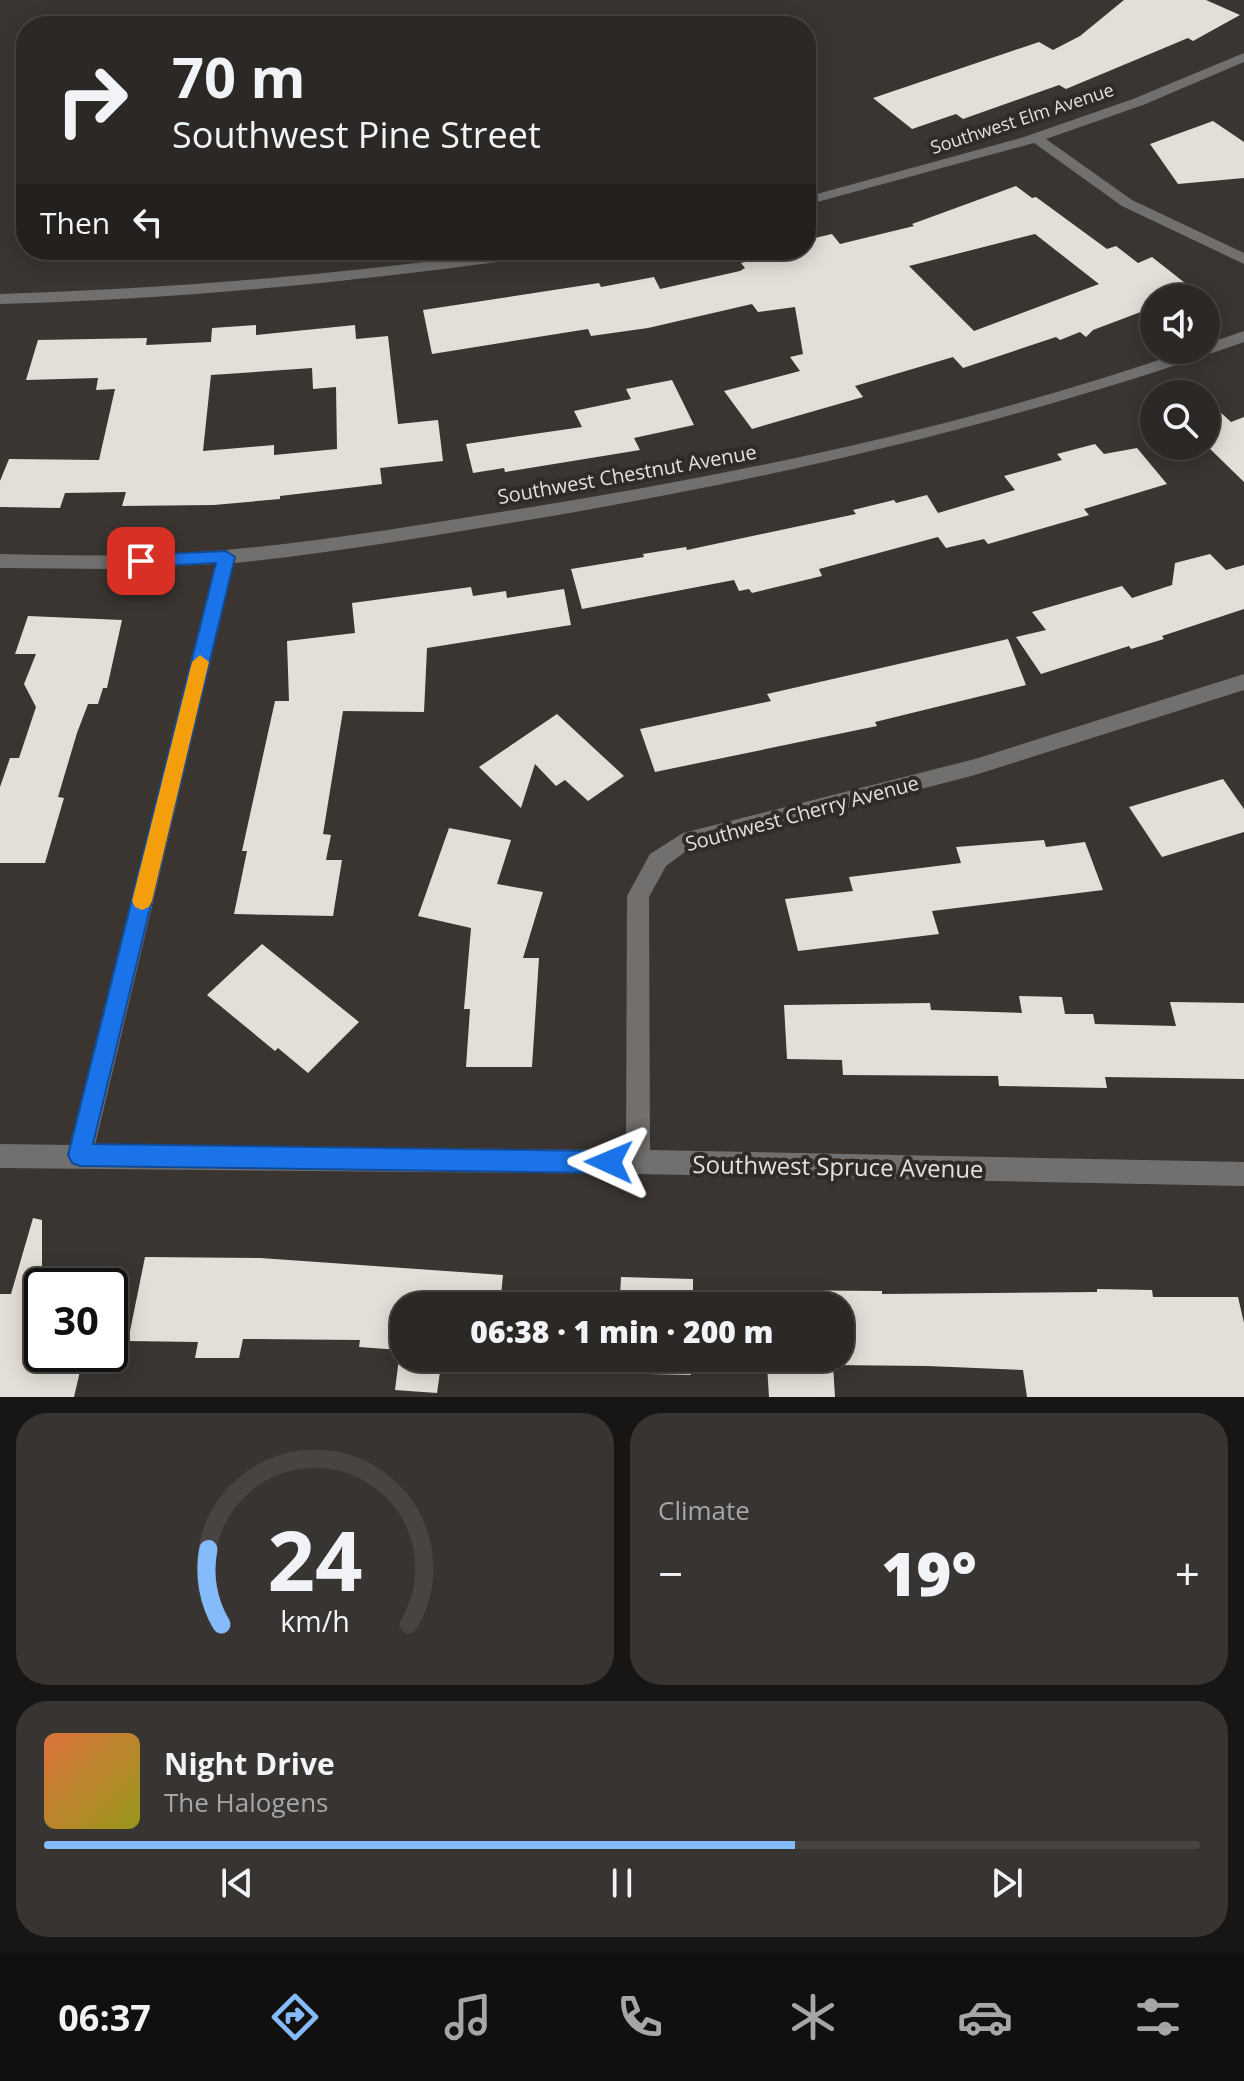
<!DOCTYPE html>
<html lang="en">
<head>
<meta charset="utf-8">
<style>
  :root { --surface:#2c2825; --page:#383432; --text:#f1f3f6; --muted:#a6a6a7; --line:#484442; --accent:#85bbfb }
  body { margin:0; font-family:"Open Sans",sans-serif; background:var(--page); color:var(--text); height:100vh; display:flex; flex-direction:column; font-size:30px; white-space:nowrap }
  * { box-sizing:border-box; margin:0 }
  p { font-size:26px; color:var(--muted) }
  .icon { flex:none; width:44px; height:44px; fill:none; stroke:currentColor; stroke-width:2; stroke-linecap:round; stroke-linejoin:round }
  .map { position:relative; height:1397px; overflow:hidden }
  .details { display:flex; flex-direction:column; gap:16px; padding:16px; background:#181614; flex:1 }
  .details>* { flex:none }
  .hud { position:absolute; left:16px; top:16px; width:800px; height:244px; border-radius:32px; box-shadow:0 4px 20px #0003,0 0 0 2px var(--line); background:#2c2825; color:var(--text); overflow:hidden }
  .controls { position:absolute; left:1140px; top:284px; display:grid; gap:16px }
  .controls a { display:grid; place-items:center; width:80px; height:80px; border-radius:50%; background:var(--surface); box-shadow:0 4px 20px #0003,0 0 0 2px var(--line); font-size:40px }
  .speed { position:absolute; left:24px; top:1268px; display:flex; gap:16px; font-size:40px; font-weight:700; text-align:center }
  .speed>* { display:grid; place-content:center; width:104px; height:104px; border-radius:50%; background:var(--surface); box-shadow:0 4px 20px #0003,0 0 0 2px var(--line); line-height:1 }
  .speed .limit { border:4px solid #111; border-radius:12px; background:#fff; color:#111 }
  .pin { position:absolute; display:grid; place-items:center; width:68px; height:68px; color:#fff; margin:-34px; border-radius:16px; box-shadow:0 4px 12px #0006 }
  .me { position:absolute; width:88px; margin:-44px; rotate:271deg; stroke-linejoin:round; filter:drop-shadow(0 0 6px #0008) }
  .turn { display:flex; align-items:center; gap:28px; height:168px; padding:0 24px; font-size:36px }
  .turn .icon { width:104px; height:104px; stroke-width:2.5 }
  .turn b { display:block; font-size:56px; line-height:68px }
  .then { display:flex; align-items:center; height:76px; padding:0 24px; background:#0003; gap:16px; font-size:30px }
  .big { font-size:60px; font-weight:800; line-height:1.1 }
  .details .widget { flex:1; display:flex; flex-direction:column; justify-content:center; gap:12px; min-width:0; padding:0 28px; border-radius:32px; background:var(--page) }
  .details .dial { align-items:center; gap:0 }
  .dial svg { height:208px; overflow:visible; fill:none; stroke:var(--line); stroke-width:7; stroke-linecap:round; text-anchor:middle }
  .dial text { fill:var(--text); stroke:none }
  .song { display:flex; align-items:center; gap:24px }
  .cover { width:96px; height:96px; border-radius:12px; background:linear-gradient(135deg,hsl(20 70% 55%),hsl(60 70% 35%)) }
  .played { height:8px; border-radius:4px; background:linear-gradient(90deg,var(--accent) 65%,var(--line) 65%) }
  .keys { display:flex; justify-content:space-around; direction:ltr }
  .heat { display:flex; justify-content:space-between; align-items:center; font-size:44px; direction:ltr }
  .details .tiles { flex:1; display:grid; gap:16px; grid-template-columns:1fr 1fr }
  .widget:last-child { grid-column:span 2 }
  .trip { position:absolute; left:390px; top:1292px; width:464px; height:80px; border-radius:32px; background:var(--surface); box-shadow:0 4px 20px #0003,0 0 0 2px var(--line); font-weight:800; line-height:80px; text-align:center }
  .menu { display:flex; height:128px; justify-content:space-around; align-items:center; background:#12100f; color:var(--muted) }
  .menu .icon { width:56px; height:56px }
  .menu .on { color:var(--accent) }
  .menu b { font-size:36px; color:var(--text) }
  .map>svg:first-child { display:block }
</style>
</head>
<body>
<div class="map">
<svg width="1244" height="1397" viewBox="0 0 1244 1397">
  <rect width="100%" height="100%" fill="#3a3531"/>
  <path fill="#e4ded8" fill-rule="evenodd" d="M1124 0H1206L1240 15 1193 41 1188 38 1066 89 1059 85 963 119 956 114 912 129 873 98 1039 42 1053 50 1080 36Z
    M1213 121 1244 142V178L1178 184 1150 144Z
    M1016 186 1032 198 1036 197 1107 249 1116 246 1138 263 1152 257 1204 298H1154V307L1093 330 1086 337 1080 332 1060 340 1056 337 963 368 953 357 855 386 863 397 752 429 724 391 800 371 790 357 803 354 795 307 758 312 752 304 648 328 591 336 588 329 432 354 423 310 599 283 601 287 654 277 660 289 740 271 745 268 741 263 792 250H806V240L832 234 840 244 914 226 912 224ZM1035 234 1099 284 974 331 909 266Z
    M256 325V335L355 325 356 339 388 336 398 424 438 420 443 461 380 468 382 484 280 496V499L214 505 122 506 126 492 65 493 60 508 0 507V481L9 459 99 460 115 389 96 390 98 378 26 380 38 340 147 338 146 345 211 342 212 328ZM312 368 313 389 336 387 337 449 274 455V445L203 451 211 375Z
    M672 380 694 425 634 438 640 450 505 472 504 468 473 473 466 444 582 427 574 411 631 399 626 389Z
    M1206 399 1231 422 1244 417V482L1206 445Z
    M1095 444 1104 454 1137 448 1167 484 1084 509 1089 515 988 544 984 539 946 548 938 537 819 569 822 576 752 593 749 589 739 591 734 580 582 609 571 569 644 557 643 554 686 547 687 550 856 514 853 510 894 500 896 503 927 495 938 513 1015 490 1004 476 1062 460 1057 454Z
    M1210 554 1226 570 1244 565V609L1162 636 1164 639 1131 649 1129 646 1041 674 1016 637 1046 630 1032 612 1122 586 1132 598 1172 585 1175 563Z
    M471 587 473 596 506 591 507 598 564 589 571 625 427 648 424 712 343 711 323 834 331 835 326 860H342L333 916 234 914 247 851H242L275 701H289L287 641 355 633 352 603Z
    M28 616 122 620 107 688H103L98 704H88L77 733 58 797 64 798 45 863H0V787L10 758H19L36 707 24 684 36 654H15Z
    M1008 639 1026 685 875 722 877 726 655 772 640 729 771 701 767 694Z
    M557 714 624 776 588 801 565 780 556 786 535 764 521 808 479 767Z
    M1223 779 1244 809V832L1162 857 1129 807Z
    M449 828 511 840 497 884 543 892 523 958H539L532 1067H466L470 1009H464L471 928 418 916Z
    M1044 840 1046 847 1085 842 1103 890 932 911 939 934 798 951 785 899 853 891 849 877 961 863 956 847Z
    M262 944 359 1022 308 1073 278 1048 275 1051 207 995Z
    M1019 996 1062 997 1065 1014H1093L1095 1024 1176 1026 1170 1002 1244 1003V1079L1105 1077 1107 1088 999 1086 998 1076 843 1075 842 1060 787 1059 784 1005 930 1003 931 1010 1022 1013Z
    M33 1218 42 1220V1354H84L74 1397H0V1294H11Z
    M145 1257 260 1258 503 1275 500 1306H404V1358H442L437 1393 395 1390 400 1350 359 1347 360 1340 243 1339 239 1358H195L198 1342 128 1341Z
    M621 1277 693 1279V1295H765V1290L882 1291V1294L1097 1292V1289L1152 1290 1153 1297H1238L1244 1323V1397H1027L1023 1370 927 1366 833 1365 835 1397H769L767 1365 691 1363V1375L519 1371 520 1358H840V1306H523L524 1302H573V1295H620Z"/>
  <g fill="none" stroke-linecap="round" stroke-linejoin="round">
    <path fill="#72706e" fill-rule="evenodd" d="M1244 53V62L1143 105 1046 139 1132 200 1244 253V264L1122 206 1034 143 806 205V197L1024 137 1133 99Z
      M516 250H556L548 255C366 281 184 299 0 304V294C173 289 345 274 516 250Z
      M1244 331V342C1005 426 760 482 510 523 418 538 326 554 234 563L95 1145 626 1150 627 896 650 854 683 833 975 759 1244 674V690L975 775 689 849 666 866 649 897 650 1150 1244 1162V1186L638 1174 0 1168V1144L70 1145 215 564 112 569 0 568V554C75 556 150 557 225 550 328 541 430 523 532 507 754 471 975 424 1188 350H1206V344Z"/>
  </g>
  <path fill="#1a73e8" stroke="#114b97" stroke-width="2" d="M226 551 235 557 93 1144 609 1151 617 1154 620 1162 617 1170 609 1173 80 1166 72 1163 68 1155 216 563 141 567 133 561 141 555Z"/>
  <path fill="#f59e0b" d="M200 655 209 662 152 901 149 907 142 910 135 907 132 901 192 662Z"/>
  <g text-anchor="middle" dominant-baseline="central" stroke-width="8" stroke-linejoin="round" paint-order="stroke">
    <g font-size="18" fill="#e3e0dd" stroke="#302b27">
      <text transform="translate(1022 118) rotate(-18)">Southwest Elm Avenue</text>
    </g>
    <g font-size="20" fill="#e3e0dd" stroke="#302b27">
      <text transform="translate(627 474) rotate(-10)">Southwest Chestnut Avenue</text>
      <text transform="translate(802 813) rotate(-15)">Southwest Cherry Avenue</text>
    </g>
    <g font-size="24" fill="#e3e0dd" stroke="#302b27">
      <text transform="translate(838 1166) rotate(1)">Southwest Spruce Avenue</text>
    </g>
  </g>
</svg>
<div class="controls">
<a><svg class="icon" aria-label="sound" viewBox="0 0 24 24"><path d="M4 9h4l5-4v14l-5-4H4zM17 9q2 3 0 6"/></svg></a>
<a><svg class="icon" aria-label="search" viewBox="0 0 24 24"><circle cx="10" cy="10" r="6"/><path d="M15 15l6 6"/></svg></a>
</div>
<div class="speed"><div class="limit">30</div></div>
<div class="pin" style="left:141px;top:561px;background:#d93025"><svg class="icon" aria-label="arrive" viewBox="0 0 24 24"><path d="M6 21V4h12l-3 4 3 4H6"/></svg></div>
<svg class="me" style="left:609px;top:1162px" viewBox="-20 -20 40 40"><path d="M0-17L14 15 0 8-14 15z" fill="#1a73e8" stroke="#fff" stroke-width="4"/></svg>
<div class="trip">06:38 · 1 min · 200 m</div>
<div class="hud">
<div class="turn"><svg class="icon" aria-label="right" viewBox="0 0 24 24"><path d="M7 20v-9h11M14 6l5 5-5 5"/></svg><div><b>70 m</b>Southwest Pine Street</div></div>
<div class="then">Then<svg class="icon" aria-label="left" viewBox="0 0 24 24"><path d="M17 20v-9H6M10 6l-5 5 5 5"/></svg></div>
</div>
</div>
<section class="details">
<div class="tiles">
<div class="widget dial"><svg viewBox="0 0 100 80">
<path d="M14 69A42 42 0 1 1 86 69"/>
<path d="M14 69A42 42 0 0 1 9 40" stroke="#85bbfb"/>
<text x="50" y="56" font-size="32" font-weight="700">24</text>
<text x="50" y="72" font-size="11">km/h</text>
</svg></div>
<div class="widget"><p>Climate</p>
<div class="heat"><a>−</a><b class="big">19°</b><a>+</a></div>
</div>
<div class="widget">
<div class="song"><i class="cover"></i><div><b>Night Drive</b><p>The Halogens</p></div></div>
<div class="played"></div>
<div class="keys"><svg class="icon" aria-label="previous" viewBox="0 0 24 24"><path d="M18 5L8 12l10 7zM5 5v14"/></svg><svg class="icon" aria-label="pause" viewBox="0 0 24 24"><path d="M8 5v14M16 5v14"/></svg><svg class="icon" aria-label="next" viewBox="0 0 24 24"><path d="M6 5l10 7-10 7zM19 5v14"/></svg></div>
</div>
</div>
</section>
<nav class="menu">
<b>06:37</b>
<svg class="icon on" aria-label="directions" viewBox="0 0 24 24"><path d="M12 3l9 9-9 9-9-9zM9 14v-3h6M13 9l2 2-2 2"/></svg>
<svg class="icon" aria-label="music" viewBox="0 0 24 24"><path d="M9 18V5l10-2v13"/><circle cx="6" cy="18" r="3"/><circle cx="16" cy="16" r="3"/></svg>
<svg class="icon" aria-label="phone" viewBox="0 0 24 24"><path d="M5 4h4l2 5-3 2q2 4 5 5l2-3 5 2v4C11 20 4 13 5 4z"/></svg>
<svg class="icon" aria-label="climate" viewBox="0 0 24 24"><path d="M12 3v18M4 7l16 10M4 17L20 7"/></svg>
<svg class="icon" aria-label="car" viewBox="0 0 24 24"><path d="M5 17H2v-5l4-1 3-4h7l3 4 3 1v5h-3M9 17h6M6 11h13"/><circle cx="7" cy="17" r="2"/><circle cx="17" cy="17" r="2"/></svg>
<svg class="icon" aria-label="filters" viewBox="0 0 24 24"><path d="M4 7h16M4 17h16"/><circle cx="9" cy="7" r="2"/><circle cx="15" cy="17" r="2"/></svg>
</nav>
</body>
</html>
